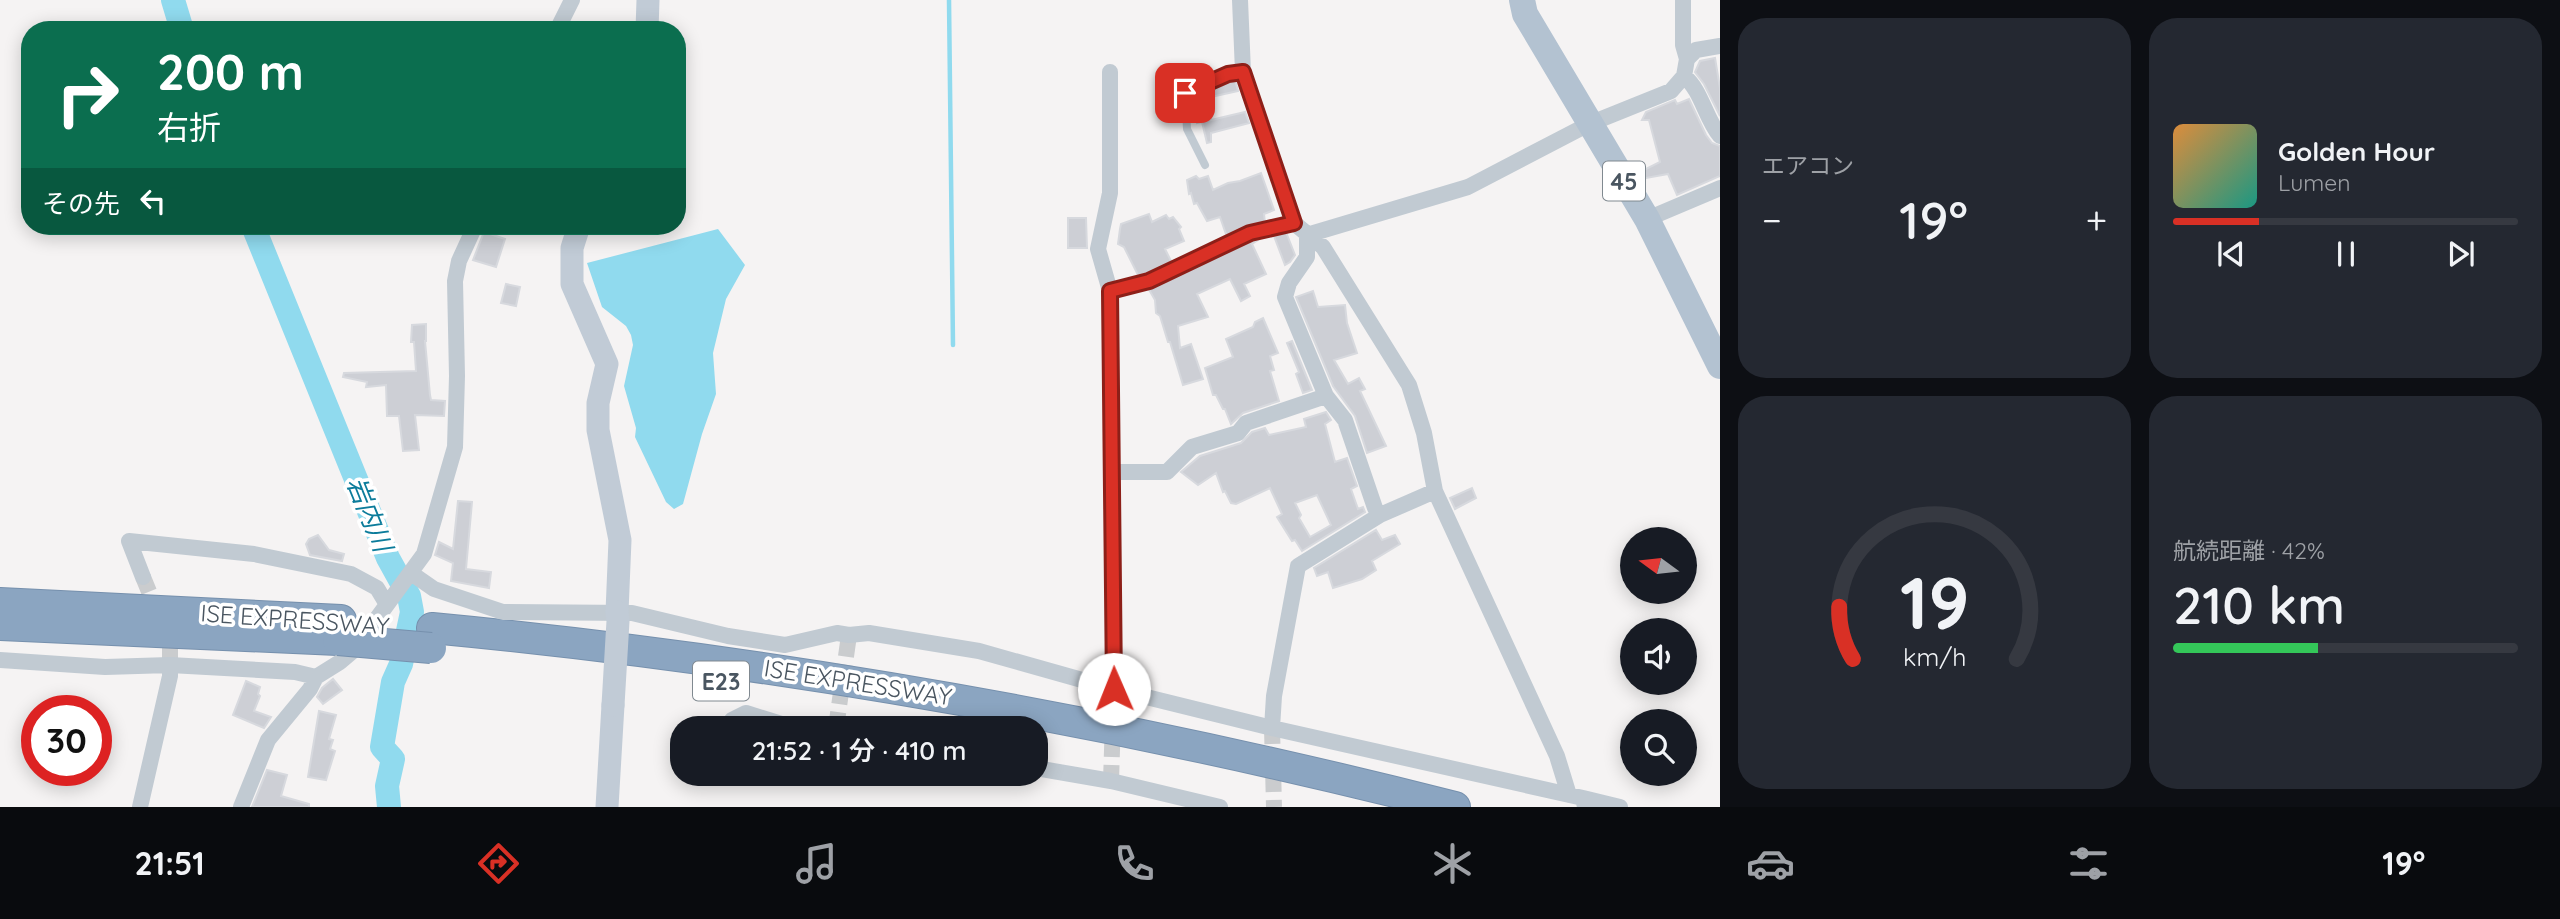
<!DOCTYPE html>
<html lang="ja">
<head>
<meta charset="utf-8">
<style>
  :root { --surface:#171b24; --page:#242831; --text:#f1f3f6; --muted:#9ea1a6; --line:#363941; --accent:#d93025 }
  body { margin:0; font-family:Quicksand,"Noto Sans JP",sans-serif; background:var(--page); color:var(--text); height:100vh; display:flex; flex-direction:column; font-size:26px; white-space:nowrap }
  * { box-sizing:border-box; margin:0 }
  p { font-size:23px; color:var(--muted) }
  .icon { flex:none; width:38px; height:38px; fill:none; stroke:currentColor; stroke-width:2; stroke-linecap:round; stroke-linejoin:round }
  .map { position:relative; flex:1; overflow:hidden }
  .drawer { display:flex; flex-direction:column; gap:18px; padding:18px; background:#0d0f14; width:840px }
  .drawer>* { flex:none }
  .guide { position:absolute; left:21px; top:21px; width:665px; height:214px; border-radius:28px; box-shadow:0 4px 18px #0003; background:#0b6e4f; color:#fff; overflow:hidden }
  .needle { width:46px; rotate:285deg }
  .tools { position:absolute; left:1620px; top:527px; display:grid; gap:14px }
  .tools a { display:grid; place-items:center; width:77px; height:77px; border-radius:50%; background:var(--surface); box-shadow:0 4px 18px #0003; font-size:35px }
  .speed { position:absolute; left:21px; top:695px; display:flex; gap:14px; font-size:35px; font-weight:700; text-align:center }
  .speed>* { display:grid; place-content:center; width:91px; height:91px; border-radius:50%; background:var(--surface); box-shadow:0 4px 18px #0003; line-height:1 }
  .speed .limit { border:10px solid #d22; background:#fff; color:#111 }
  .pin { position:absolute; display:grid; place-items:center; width:60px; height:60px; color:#fff; margin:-30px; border-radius:14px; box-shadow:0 4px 10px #0006 }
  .me { position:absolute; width:77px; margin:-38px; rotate:359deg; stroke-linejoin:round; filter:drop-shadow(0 0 5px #0008) }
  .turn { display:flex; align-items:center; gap:24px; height:147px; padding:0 21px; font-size:32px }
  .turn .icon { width:91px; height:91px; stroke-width:2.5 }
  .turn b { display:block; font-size:49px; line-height:60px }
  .then { display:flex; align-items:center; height:66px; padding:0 21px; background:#0003; gap:14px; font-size:26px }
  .big { font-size:52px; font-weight:600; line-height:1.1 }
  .drawer .widget { flex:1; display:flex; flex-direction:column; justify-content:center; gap:10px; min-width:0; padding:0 24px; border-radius:28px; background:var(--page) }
  .drawer .dial { align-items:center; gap:0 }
  .dial svg { height:182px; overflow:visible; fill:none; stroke:var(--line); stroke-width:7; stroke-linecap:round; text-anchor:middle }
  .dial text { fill:var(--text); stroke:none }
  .song { display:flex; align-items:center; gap:21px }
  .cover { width:84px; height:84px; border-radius:10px; background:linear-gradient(135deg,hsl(30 70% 55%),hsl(170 70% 35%)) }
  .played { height:7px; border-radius:4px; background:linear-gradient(90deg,var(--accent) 25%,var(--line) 25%) }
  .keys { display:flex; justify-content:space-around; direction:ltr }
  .heat { display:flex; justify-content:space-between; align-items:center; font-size:38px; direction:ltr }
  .charge { height:10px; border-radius:5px; background:linear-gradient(90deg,#34c759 42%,var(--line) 0) }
  .drawer .tiles { flex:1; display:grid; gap:18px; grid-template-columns:repeat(2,1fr) }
  .trip { position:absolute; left:670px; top:716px; width:378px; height:70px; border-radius:28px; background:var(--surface); box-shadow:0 4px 18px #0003; font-weight:600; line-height:70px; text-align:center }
  .menu { display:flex; height:112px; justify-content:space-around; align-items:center; background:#090b0e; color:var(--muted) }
  .menu .icon { width:49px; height:49px }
  .menu .on { color:var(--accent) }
  .menu b { font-size:32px; color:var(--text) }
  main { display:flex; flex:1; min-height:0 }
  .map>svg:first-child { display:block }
</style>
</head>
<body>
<main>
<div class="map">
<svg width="1720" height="807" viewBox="0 0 1720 807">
  <rect width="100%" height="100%" fill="#f5f3f3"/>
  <path fill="#90daee" d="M718 229 745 265 726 299 713 353 716 394 702 434 683 504 674 509 666 502 635 437 636 428 624 386 633 345 631 335 626 326 602 307 587 263Z"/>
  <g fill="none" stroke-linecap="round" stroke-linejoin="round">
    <path stroke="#90daee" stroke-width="4.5" d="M949 0 953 345"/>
    <path stroke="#90daee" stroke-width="24" d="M173 0 182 30
      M253 226 388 558 409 596 412 612 401 664 393 682 382 747 393 759 387 786 389 807"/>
  </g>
  <path fill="#cdcfd5" stroke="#d7d9de" stroke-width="2" fill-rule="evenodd" d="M1715 58 1720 88V116L1704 84 1695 72 1700 61Z
    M1235 80 1238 91 1211 97V89Z
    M1206 91 1211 120 1245 112 1249 123 1211 133V142L1207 143 1202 122 1197 123 1196 117 1193 115 1192 97Z
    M1689 99 1706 135 1712 143 1720 146V176L1677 195 1668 174 1641 179 1638 173 1660 162 1649 120H1642L1646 112 1675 100 1677 104Z
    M1261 173 1274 210 1264 214 1265 223 1247 227 1227 237 1220 217 1207 221 1197 203 1194 204 1191 193 1189 194 1187 180 1196 176 1199 179 1208 176 1213 190 1228 183 1240 181Z
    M1149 214 1152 222 1166 215 1169 219 1173 217 1181 227 1179 229 1184 241 1165 249 1172 263 1139 277 1124 247 1118 244 1120 229 1121 224Z
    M1068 218H1086L1087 248H1068Z
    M484 232 505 239 496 267 473 260Z
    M1286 232 1295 255 1290 262 1285 265 1274 236Z
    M1264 236 1252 244 1266 274 1244 284 1250 296 1241 301 1230 279 1197 294 1208 317 1178 326 1180 348 1191 344 1203 379 1183 385 1170 342H1168L1160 316 1156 313 1155 300 1148 288 1252 239Z
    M506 284 520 287 516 306 501 303Z
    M1313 291 1318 307 1345 305 1347 323 1357 353 1334 360 1348 384 1359 378 1365 389 1360 391 1386 446 1367 453 1355 416 1333 386 1296 297Z
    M1263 318 1278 353 1270 356 1274 370 1270 371 1279 401 1243 413 1231 424 1225 409H1223L1216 395H1213L1205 368 1233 357 1226 339 1253 327 1255 322Z
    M426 324V341H425L430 395 431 400 445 401 444 416 415 415 419 450 403 451 399 416H387L386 385 366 387 367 382 343 377 344 373 416 371 414 342H411L412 325Z
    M1292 341 1312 390 1303 393 1296 374 1299 372 1287 343Z
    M1326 412 1331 420 1325 424 1335 462 1347 458 1357 486 1351 489 1358 509 1363 507 1365 512 1302 551 1295 540 1292 541 1277 517 1282 514 1270 488 1236 504 1231 503 1225 491 1223 492 1216 473 1198 485 1181 472 1200 456 1241 443 1252 432 1265 428 1269 435 1306 427 1304 419ZM1317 495 1331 525 1310 537 1299 518 1301 515 1295 503Z
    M1472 488 1476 498 1455 509 1450 498Z
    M458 501 472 502 466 569 491 572 489 588 451 581 453 563 435 555 439 542 453 549Z
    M1376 530 1382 540 1395 535 1400 544 1372 561 1376 570 1362 579 1333 588 1328 572 1317 576 1314 568Z
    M318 535 329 550 344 554 342 561 310 555 306 544 309 539Z
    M333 679 342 690 323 704 317 697 322 688Z
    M246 681 260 687 258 694 260 696 254 711 271 717 264 728 233 715Z
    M319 711 336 715 329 739 333 740 330 749 335 751 326 780 308 777Z
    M267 770 287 775 281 796 309 804V807H252Z"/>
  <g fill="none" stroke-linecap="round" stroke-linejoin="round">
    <path stroke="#caccce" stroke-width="16" stroke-dasharray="16 8" stroke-linecap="butt" d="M143 577 170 643V665
      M836 728 849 635
      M1272 728 1274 807
      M1111 781 1114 689"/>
    <defs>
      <path id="motorway" d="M0 603 341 620
        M0 625 338 640
        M432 628C779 661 1117 721 1455 807"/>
    </defs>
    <use href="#motorway" stroke="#7690ad" stroke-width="32"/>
    <path stroke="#c1cad2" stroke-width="8" d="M1205 165 1187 129 1185 93 1228 74 1243 72
      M1110 291 1149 281 1250 233 1294 223"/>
    <path stroke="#c1cad2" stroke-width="16" d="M1240 0 1243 72 1294 223 1323 247 1409 385 1424 433 1435 491 1557 756 1569 795
      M557 30 572 0
      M1687 59 1696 50 1720 46
      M1110 72V193L1098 249 1110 291 1114 689
      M1684 76C1702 91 1705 118 1720 136
      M1647 219 1720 188
      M1307 235 1468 187 1589 124 1671 91 1684 76 1687 59 1683 45V0
      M1307 235V257L1289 283 1285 297 1326 396 1345 420 1375 508 1380 515
      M1111 472H1167L1192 447 1238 433 1246 423 1326 396
      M411 573 434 589 503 612 632 613 728 636 785 645 837 633 849 635 869 633 979 651 1114 689 1272 728 1583 798 1585 807
      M143 577 129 541 254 554 351 574 377 588 386 603
      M0 660 105 667 170 665 295 672 316 677
      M725 728 732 720 746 713 794 728
      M1272 728 1274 696 1298 566 1380 515 1435 491
      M1036 768 1111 781 1220 807
      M1583 798 1620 807
      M140 807 170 676V665
      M241 807 268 740 310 689 316 677 340 662 353 651 424 554 455 447 457 376 455 281 459 261 475 226"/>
    <path stroke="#c1cbd6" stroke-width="23" d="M647 30 648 0
      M579 226 572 248V284L607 364 598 403V430L620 540 617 612
      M607 807 613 705"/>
    <path stroke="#b3c2d1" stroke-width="26" d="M1522 0 1525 14 1647 219 1720 366"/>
    <use href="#motorway" stroke="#8ba5c1" stroke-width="30"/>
    <defs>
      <path id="motorway-bridge" d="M338 640 431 648"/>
    </defs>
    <use href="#motorway-bridge" stroke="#7690ad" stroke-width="32" stroke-linecap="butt"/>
    <path stroke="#c1cbd6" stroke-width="23" d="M613 705 618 621 617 612"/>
    <use href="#motorway-bridge" stroke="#8ba5c1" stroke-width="30"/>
  </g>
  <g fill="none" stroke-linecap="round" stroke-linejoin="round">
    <defs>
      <path id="route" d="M1114 689 1110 291 1149 281 1250 233 1294 223 1243 72 1228 74 1185 93"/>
    </defs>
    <use href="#route" stroke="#8d1f18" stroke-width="18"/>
    <use href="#route" stroke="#d93025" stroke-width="12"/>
  </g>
  <g text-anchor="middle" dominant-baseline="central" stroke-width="7" stroke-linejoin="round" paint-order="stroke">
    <g fill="#fff" stroke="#808990" stroke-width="2">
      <rect x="1603" y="161.5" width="42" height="39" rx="5"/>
      <rect x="693" y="661.5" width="56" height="39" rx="5"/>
    </g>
    <g font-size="23" font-weight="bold" fill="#4a5661">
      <text x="1624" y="181">45</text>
      <text x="721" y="681">E23</text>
    </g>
    <g font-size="24" fill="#4a5661" stroke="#fff">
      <text transform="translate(295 619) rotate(4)">ISE EXPRESSWAY</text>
      <text transform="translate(858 682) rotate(9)">ISE EXPRESSWAY</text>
    </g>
    <g font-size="26" font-style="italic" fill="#0c7c9b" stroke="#fff">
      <text transform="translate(370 514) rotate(68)">岩内川</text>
    </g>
  </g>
</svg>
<div class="tools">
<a><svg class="needle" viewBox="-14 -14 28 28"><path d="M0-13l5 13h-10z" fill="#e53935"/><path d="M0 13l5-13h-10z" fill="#9ea1a6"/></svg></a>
<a><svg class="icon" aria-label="sound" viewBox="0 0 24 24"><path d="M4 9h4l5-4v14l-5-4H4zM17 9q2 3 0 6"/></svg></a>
<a><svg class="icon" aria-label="search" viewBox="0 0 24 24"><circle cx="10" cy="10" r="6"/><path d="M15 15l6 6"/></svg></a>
</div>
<div class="speed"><div class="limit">30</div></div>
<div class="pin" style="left:1185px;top:93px;background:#d93025"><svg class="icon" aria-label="arrive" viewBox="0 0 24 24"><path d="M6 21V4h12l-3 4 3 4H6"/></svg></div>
<svg class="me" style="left:1114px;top:689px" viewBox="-20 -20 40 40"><circle r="19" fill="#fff"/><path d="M0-13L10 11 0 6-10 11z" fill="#d93025"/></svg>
<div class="trip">21:52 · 1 分 · 410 m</div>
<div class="guide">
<div class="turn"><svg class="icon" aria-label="right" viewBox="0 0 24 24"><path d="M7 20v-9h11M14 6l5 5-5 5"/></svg><div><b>200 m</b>右折</div></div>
<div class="then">その先<svg class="icon" aria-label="left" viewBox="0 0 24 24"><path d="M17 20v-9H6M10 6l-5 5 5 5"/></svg></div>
</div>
</div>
<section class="drawer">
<div class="tiles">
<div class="widget"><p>エアコン</p>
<div class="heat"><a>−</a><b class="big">19°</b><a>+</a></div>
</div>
<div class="widget">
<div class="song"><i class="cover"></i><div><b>Golden Hour</b><p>Lumen</p></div></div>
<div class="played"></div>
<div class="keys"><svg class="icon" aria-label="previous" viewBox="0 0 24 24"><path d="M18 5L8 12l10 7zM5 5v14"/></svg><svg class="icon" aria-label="pause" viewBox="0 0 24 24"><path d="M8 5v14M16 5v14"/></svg><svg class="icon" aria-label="next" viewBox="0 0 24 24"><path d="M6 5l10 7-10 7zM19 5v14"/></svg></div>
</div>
<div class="widget dial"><svg viewBox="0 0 100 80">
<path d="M14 69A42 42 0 1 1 86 69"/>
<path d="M14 69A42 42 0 0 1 8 46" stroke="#d93025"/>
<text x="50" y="56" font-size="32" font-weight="700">19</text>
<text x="50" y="72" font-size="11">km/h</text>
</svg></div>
<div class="widget"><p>航続距離 · 42%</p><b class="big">210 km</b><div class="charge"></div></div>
</div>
</section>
</main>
<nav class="menu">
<b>21:51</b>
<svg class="icon on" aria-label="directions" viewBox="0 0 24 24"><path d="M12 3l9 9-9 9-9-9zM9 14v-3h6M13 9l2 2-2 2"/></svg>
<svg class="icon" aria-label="music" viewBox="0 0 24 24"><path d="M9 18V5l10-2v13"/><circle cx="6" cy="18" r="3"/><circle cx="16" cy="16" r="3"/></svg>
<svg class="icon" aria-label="phone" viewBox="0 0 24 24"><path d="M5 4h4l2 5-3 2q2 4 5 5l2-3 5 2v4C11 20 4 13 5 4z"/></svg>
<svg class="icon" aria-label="climate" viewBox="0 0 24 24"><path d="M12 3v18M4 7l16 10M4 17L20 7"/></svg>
<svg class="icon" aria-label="car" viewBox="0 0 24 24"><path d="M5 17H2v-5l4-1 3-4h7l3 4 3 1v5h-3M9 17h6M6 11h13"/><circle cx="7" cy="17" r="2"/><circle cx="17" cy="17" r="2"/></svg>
<svg class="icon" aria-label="filters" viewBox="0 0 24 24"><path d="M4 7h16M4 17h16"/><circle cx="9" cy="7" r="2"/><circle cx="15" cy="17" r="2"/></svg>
<b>19°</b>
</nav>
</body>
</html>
